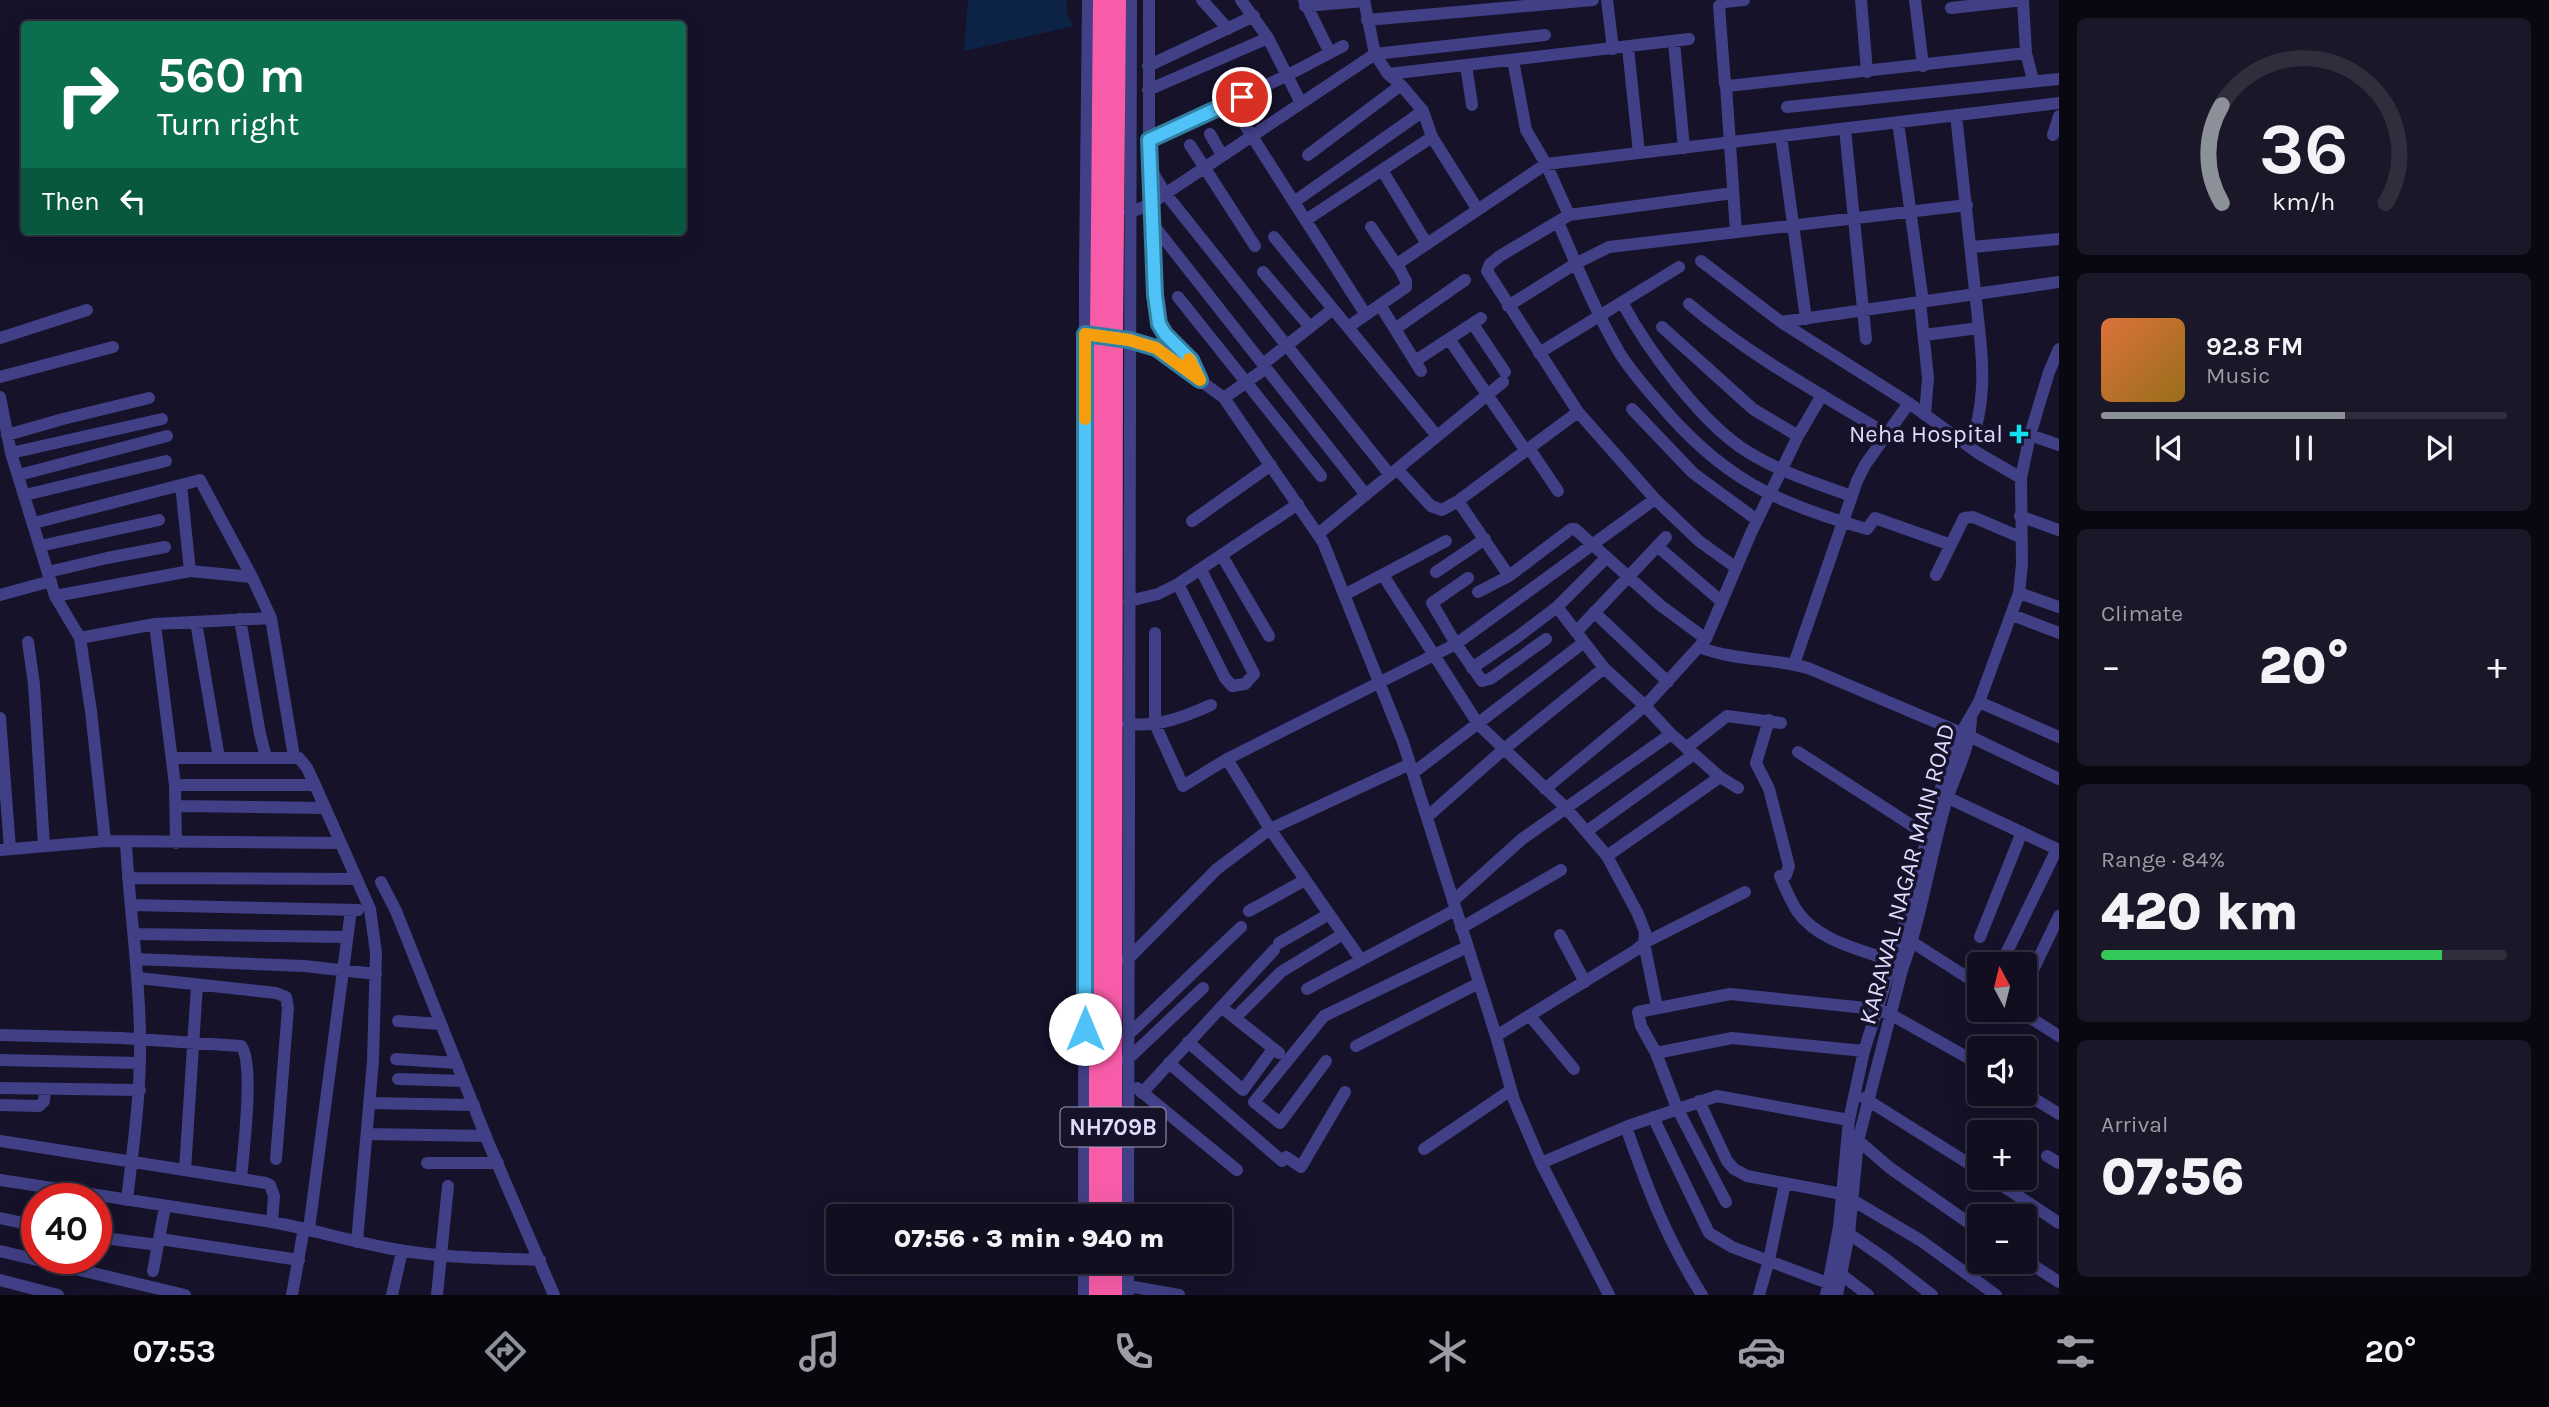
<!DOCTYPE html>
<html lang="en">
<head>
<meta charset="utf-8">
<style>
  :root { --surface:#100e1f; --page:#191728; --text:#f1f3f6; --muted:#9c9ca4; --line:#302e3d; --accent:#8c9099 }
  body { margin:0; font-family:Karla,sans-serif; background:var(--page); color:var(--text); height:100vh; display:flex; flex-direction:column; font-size:26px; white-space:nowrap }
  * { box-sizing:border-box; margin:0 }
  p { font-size:23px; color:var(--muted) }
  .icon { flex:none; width:38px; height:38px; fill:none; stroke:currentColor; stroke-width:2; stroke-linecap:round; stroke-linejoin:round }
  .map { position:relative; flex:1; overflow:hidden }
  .details { display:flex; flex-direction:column; gap:18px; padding:18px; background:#090811; width:490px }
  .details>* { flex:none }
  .banner { position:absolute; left:21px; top:21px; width:665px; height:214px; border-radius:7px; box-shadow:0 7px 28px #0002,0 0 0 2px var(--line); background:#0b6e4f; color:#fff; overflow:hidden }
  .needle { width:46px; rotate:353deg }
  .tools { position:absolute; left:1967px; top:952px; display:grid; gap:14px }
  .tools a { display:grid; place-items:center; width:70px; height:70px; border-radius:7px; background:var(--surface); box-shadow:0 7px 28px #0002,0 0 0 2px var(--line); font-size:35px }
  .speed { position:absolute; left:21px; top:1183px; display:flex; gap:14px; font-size:35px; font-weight:700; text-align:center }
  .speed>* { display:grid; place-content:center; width:91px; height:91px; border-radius:50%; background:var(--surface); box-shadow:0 7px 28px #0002,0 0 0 2px var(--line); line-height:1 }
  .speed .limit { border:10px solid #d22; background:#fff; color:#111 }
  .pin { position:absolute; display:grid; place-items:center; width:60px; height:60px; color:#fff; margin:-30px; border:4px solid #fff; border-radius:50%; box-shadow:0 2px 7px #0007 }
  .me { position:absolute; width:77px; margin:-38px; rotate:0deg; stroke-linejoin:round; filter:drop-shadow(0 0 5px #0008) }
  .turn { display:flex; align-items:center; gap:24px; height:147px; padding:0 21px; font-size:32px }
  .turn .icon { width:91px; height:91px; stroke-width:2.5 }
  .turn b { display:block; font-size:49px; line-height:60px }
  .then { display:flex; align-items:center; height:66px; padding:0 21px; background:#0003; gap:14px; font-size:26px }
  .big { font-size:52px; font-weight:800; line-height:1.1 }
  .details .widget { flex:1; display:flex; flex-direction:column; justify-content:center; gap:10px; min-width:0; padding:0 24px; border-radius:10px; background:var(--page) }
  .details .dial { align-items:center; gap:0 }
  .dial svg { height:182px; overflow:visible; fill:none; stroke:var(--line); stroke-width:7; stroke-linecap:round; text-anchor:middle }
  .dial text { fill:var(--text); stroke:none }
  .song { display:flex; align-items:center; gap:21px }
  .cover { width:84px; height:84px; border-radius:10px; background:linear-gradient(135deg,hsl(20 70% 55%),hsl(40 70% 35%)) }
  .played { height:7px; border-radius:4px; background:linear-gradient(90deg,var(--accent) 60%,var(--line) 60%) }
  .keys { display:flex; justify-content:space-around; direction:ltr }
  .heat { display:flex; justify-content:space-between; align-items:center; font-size:38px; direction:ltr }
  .charge { height:10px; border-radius:5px; background:linear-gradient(90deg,#34c759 84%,var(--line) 0) }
  .trip { position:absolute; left:826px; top:1204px; width:406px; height:70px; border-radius:7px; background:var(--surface); box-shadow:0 7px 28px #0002,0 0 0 2px var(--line); font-weight:800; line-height:70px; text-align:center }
  .tab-bar { display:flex; height:112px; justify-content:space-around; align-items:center; background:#06060c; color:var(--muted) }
  .tab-bar .icon { width:49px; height:49px }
  .tab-bar .on { color:var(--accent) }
  .tab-bar b { font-size:32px; color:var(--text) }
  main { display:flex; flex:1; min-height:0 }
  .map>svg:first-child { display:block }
</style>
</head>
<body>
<main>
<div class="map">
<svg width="2059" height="1295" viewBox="0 0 2059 1295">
  <rect width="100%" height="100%" fill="#151229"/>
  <path fill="#0d2346" d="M968 0H1067L1066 12 1074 26 964 51Z"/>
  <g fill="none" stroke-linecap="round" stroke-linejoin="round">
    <path stroke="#413f86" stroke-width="12" d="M1149 0V137L1155 295 1159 324 1165 334 1190 360 1199 376
      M1202 0 1228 29
      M1241 0 1268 38 1301 103
      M1304 0 1330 53
      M1364 0 1375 54 1388 74 1401 85 1423 111 1432 137 1478 210
      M1607 0 1613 49
      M1744 0 1724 2 1719 6 1725 84 1728 86 2026 53
      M1861 0 1867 72
      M1915 0 1923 66
      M2023 0 2026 53 2033 80
      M1305 6 1364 1
      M1951 8 2023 0
      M1367 20 1593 0
      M1674 42 1684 148
      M1628 48 1639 153
      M1513 60 1526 130 1546 164 1569 215
      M1466 65 1472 105
      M1148 66 1254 16
      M1388 74 1689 39
      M1726 86 1736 232
      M1148 90 1268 38
      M1787 107 2059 79
      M1241 119 1366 315
      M1898 122 1923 302
      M1845 129 1866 339
      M1210 134 1222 155
      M2053 135 2059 116
      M1781 136 1806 319
      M1149 140 1288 75 1343 46
      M1190 145 1255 246
      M1308 155 1401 85
      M1149 166 1165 193 1390 475
      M1382 170 1427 244
      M1733 193 1569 215 1500 256 1490 264 1487 271 1578 412 1655 499 1699 541 1735 567
      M1294 202 1423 111
      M1130 212 1147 206 1375 54 1545 35
      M1306 220 1432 137
      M1151 222 1366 495
      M1558 222C1577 266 1595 311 1619 352 1630 370 1644 386 1658 402 1721 477 1774 503 1867 529L1875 518 1951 545
      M1371 227 1396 264
      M1274 237 1437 436
      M1972 247 2059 239
      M1701 261 1781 322 1909 403 1865 465 1857 481 1794 664
      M1263 272 1310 327
      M1178 297 1321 476
      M1622 302C1647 349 1702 424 1748 452 1780 472 1816 483 1851 496
      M1920 302 1928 378 1925 415
      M1689 304C1750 356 1819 393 1887 434
      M1380 305 1421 371
      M1508 306 1575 264 1609 247 1967 205
      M1781 322 2059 282
      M1473 324 1505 372
      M1348 327 1406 287V281L1397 264 1546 164 2059 103
      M1662 327 1753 409 1798 436
      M1395 329 1465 280
      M1924 335 1979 328 1956 115
      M0 338 87 310
      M1122 339 1156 348 1224 398 1323 542 1403 742 1496 1036 1514 1100 1541 1163 1609 1295
      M1449 339 1526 451
      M1539 353 1679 267
      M1415 361 1481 318
      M1263 364 1333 309
      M0 377 113 347
      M0 397 11 453 55 596 80 638 91 711 105 841
      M1224 398 1266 368
      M1909 403 1978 453 2021 478
      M1632 409 1693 473 1757 520
      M7 435 63 419 149 398
      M2030 435 2059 445
      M1970 446C1985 406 1984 370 1979 328
      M1529 448 1558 491
      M11 453 162 419
      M1397 469 1431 506 1442 510 1458 501 1578 412
      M19 475 167 436
      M181 485 190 571
      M25 495 166 461
      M1458 501 1509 576
      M2020 516 2059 530
      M1192 521 1271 465
      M34 523 200 480 252 577 271 618 294 757
      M1318 534 1503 382
      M40 546 159 520
      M1657 546 1722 602
      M1222 556 1269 636
      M48 572 107 558 165 547
      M1436 572 1485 539
      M1383 575 1478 724 1566 808 1607 856 1638 914 1645 932 1644 943 1636 950 1496 1036
      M1936 575 1964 518 1973 517 2020 537
      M1468 578 1432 603 1456 644 1482 681 1490 679 1546 639
      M1178 584 1225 678 1232 686 1245 684 1254 674 1201 570
      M1478 592 1509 576 1571 529H1575L1660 605 1706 639
      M2019 593 2059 607
      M1346 594 1446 541
      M0 595 51 581
      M55 596 190 571 252 577
      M1129 601 1158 594 1178 584 1298 504
      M1557 607 1604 668 1645 706 1671 734 1720 777 1738 788
      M1594 612 1668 682
      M2012 615 2059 633
      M240 619 260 734 266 757
      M196 622 219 758
      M155 624 175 785 176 843
      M1576 632 1666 537
      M1155 633V724L1183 786 1227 759 1456 644 1655 499
      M80 638 155 624 271 618
      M28 642 34 684 44 846
      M1699 647C1735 661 1772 658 1808 668L1971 737 2059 779
      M1472 668 1516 638 1557 607 1606 558
      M1979 702 2059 737
      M0 718 10 849
      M1769 720 1756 763 1769 789 1789 866 1786 875 1780 876C1785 888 1790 900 1797 911 1818 941 1859 949 1892 961
      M1128 724C1159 727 1184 717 1211 705
      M1686 748 1727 716 1781 723
      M1798 752 1919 830 1927 838
      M172 758H299L307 768 315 785 370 909 376 953 373 1061 357 1242
      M1227 759 1270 829 1361 960
      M1413 773 1583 643
      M175 785H315
      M1545 789 1645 706 1706 639 1751 533 1798 436 1822 395
      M1942 795 2059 850
      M177 806 325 808
      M1427 817 1504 749 1604 668
      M1587 831 1694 754
      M126 842C129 908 140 974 140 1040 141 1094 133 1147 127 1200
      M0 850 105 841 340 843
      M1607 856 1720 777
      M128 878 357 879
      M381 882 396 911 488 1142 554 1295
      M1453 901 1522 839 1671 734
      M131 905 358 910
      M1249 911 1305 880
      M1461 928 1561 870
      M134 934 347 937
      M1560 935 1585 982
      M1980 937 2022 832
      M1912 942 1979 985
      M1279 943 1329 914
      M136 959 304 966 376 974
      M1127 960 1217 869 1270 829 1410 764
      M2001 964 2057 849
      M2034 968 2059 916
      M138 978 276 993 286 997 288 1008 276 1159
      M1307 989 1455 910
      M1221 1007 1235 1018 1281 972 1343 934
      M1657 1007 1644 943 1745 892
      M2018 1010 2059 1036
      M1530 1016 1574 1069
      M1235 1018 1279 1053
      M398 1021 441 1024
      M0 1035 121 1038 241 1046C255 1062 243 1155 241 1179
      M1127 1036 1241 927
      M1188 1042 1243 1090 1273 1049
      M1356 1046 1479 983
      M1656 1053 1732 1038 1864 1051
      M396 1059 457 1063
      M0 1060 140 1063
      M1126 1061 1203 988
      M1326 1061 1280 1123 1254 1102 1324 1016 1467 947
      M1169 1063 1275 1155 1282 1161 1286 1157 1301 1167 1345 1092
      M398 1079 464 1081
      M0 1088 140 1090
      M1137 1088 1237 1170
      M1142 1093 1274 950
      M2025 1093 2059 1114
      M1864 1098 1979 1170
      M1699 1101 1727 1161 1734 1169 1747 1176 1842 1194 1920 1240 1996 1295
      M369 1103 474 1105
      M0 1105 39 1106 44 1101 45 1089
      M1653 1117 1709 1233 1732 1247 1830 1284
      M1626 1127C1648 1190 1666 1238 1702 1295
      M367 1134 486 1136
      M1853 1136 1890 1168 1979 1230
      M0 1141 266 1183 270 1185 274 1196 272 1222
      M1424 1149 1511 1090
      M2047 1156 2059 1163
      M427 1163H498
      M1541 1163 1628 1126 1717 1096 1849 1120
      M185 1170 197 985
      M1991 1178 2059 1223
      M0 1180 272 1222C315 1230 356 1243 399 1250 445 1258 493 1258 540 1260
      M1726 1202 1677 1108 1656 1053 1641 1026 1638 1012 1730 994 1876 1009 1890 1014 1979 1064
      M1084 1216 1085 271 1088 0
      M1128 1216 1131 0
      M0 1218 37 1226
      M309 1229 351 910
      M1845 1231 1887 1260 1932 1295
      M96 1237 158 1245
      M160 1239 299 1260
      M0 1251 185 1295
      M2025 1260 2059 1282
      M1128 1262V1293
      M153 1271 165 1207
      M1838 1272 1868 1295
      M0 1280 58 1295
      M1128 1286 1179 1295
      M292 1295 304 1228
      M392 1295 402 1251
      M437 1295 448 1186
      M1084 1295V1262
      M1759 1295 1769 1260 1785 1183
      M1826 1295 1839 1227 1849 1120 1864 1051 1900 938 1939 793 1961 733 1979 702 2019 593 2022 564 2021 478 2030 435 2049 372 2059 349
      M1837 1295 1849 1234 1858 1141 1902 970C1922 915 1930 857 1946 802 1955 774 1970 749 1971 719"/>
    <path stroke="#f85ca8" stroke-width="18" d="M1098 1216V1037
      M1113 1216V1037
      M1098 1262V1295
      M1113 1262V1295"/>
    <path stroke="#f85ca8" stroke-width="18" d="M1098 1037 1099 336 1102 0
      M1113 1037 1114 336 1117 0"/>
  </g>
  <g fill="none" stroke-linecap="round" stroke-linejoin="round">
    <defs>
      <path id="route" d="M1085 1029V334L1129 340 1156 348 1200 380 1191 360 1165 334 1159 324 1155 295 1149 140 1242 97"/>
    </defs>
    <use href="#route" stroke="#337fa1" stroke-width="18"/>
    <use href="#route" stroke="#4fc3f7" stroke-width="12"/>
    <path stroke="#f59e0b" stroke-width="12" d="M1085 419V334L1129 340 1156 348 1200 380 1189 359"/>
  </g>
  <path fill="#10e0f4" stroke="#151229" stroke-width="2.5" d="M2015.5 423.5h7v7h7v7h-7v7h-7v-7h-7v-7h7z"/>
  <g text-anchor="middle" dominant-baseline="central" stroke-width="7" stroke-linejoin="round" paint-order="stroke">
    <rect fill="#151229" stroke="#a29fbd" stroke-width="2" x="1060.5" y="1107.5" width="105" height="39" rx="5"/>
    <g font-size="23" font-weight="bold" fill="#dfdbfd">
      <text x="1113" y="1127">NH709B</text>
    </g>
    <g font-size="24" fill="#dfdbfd" stroke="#151229" text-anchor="end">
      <text x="2003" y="434">Neha Hospital</text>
    </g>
    <g font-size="24" fill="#dfdbfd" stroke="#151229">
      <text transform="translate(1907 874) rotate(-75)">KARAWAL NAGAR MAIN ROAD</text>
    </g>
  </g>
</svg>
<div class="tools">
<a><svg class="needle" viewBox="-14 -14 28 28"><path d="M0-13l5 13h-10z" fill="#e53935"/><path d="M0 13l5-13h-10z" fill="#9c9ca4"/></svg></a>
<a><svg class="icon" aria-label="sound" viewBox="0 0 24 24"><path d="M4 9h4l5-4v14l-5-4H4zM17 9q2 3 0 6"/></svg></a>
<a>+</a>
<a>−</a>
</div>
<div class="speed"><div class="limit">40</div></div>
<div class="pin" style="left:1242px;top:97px;background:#d93025"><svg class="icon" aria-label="arrive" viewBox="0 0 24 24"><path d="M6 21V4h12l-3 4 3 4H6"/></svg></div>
<svg class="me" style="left:1085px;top:1029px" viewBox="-20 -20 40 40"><circle r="19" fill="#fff"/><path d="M0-13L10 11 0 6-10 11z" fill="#4fc3f7"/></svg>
<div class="trip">07:56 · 3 min · 940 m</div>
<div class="banner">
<div class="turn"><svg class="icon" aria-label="right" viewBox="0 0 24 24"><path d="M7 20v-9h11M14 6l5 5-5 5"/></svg><div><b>560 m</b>Turn right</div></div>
<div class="then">Then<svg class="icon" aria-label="left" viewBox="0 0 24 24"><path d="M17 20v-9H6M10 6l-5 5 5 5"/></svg></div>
</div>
</div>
<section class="details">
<div class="widget dial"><svg viewBox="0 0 100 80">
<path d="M14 69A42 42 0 1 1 86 69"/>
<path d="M14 69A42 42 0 0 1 14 26" stroke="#8c9099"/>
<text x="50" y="56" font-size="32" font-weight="700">36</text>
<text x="50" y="72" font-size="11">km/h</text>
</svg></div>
<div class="widget">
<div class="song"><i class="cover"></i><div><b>92.8 FM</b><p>Music</p></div></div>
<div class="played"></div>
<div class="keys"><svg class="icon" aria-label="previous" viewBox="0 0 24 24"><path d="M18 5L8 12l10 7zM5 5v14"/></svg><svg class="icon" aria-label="pause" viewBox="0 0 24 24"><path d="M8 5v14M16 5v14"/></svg><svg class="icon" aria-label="next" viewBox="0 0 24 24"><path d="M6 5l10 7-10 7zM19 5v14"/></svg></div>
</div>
<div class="widget"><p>Climate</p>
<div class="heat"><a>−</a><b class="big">20°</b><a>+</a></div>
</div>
<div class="widget"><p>Range · 84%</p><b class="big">420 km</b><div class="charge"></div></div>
<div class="widget"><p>Arrival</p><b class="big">07:56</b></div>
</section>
</main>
<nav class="tab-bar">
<b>07:53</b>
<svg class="icon on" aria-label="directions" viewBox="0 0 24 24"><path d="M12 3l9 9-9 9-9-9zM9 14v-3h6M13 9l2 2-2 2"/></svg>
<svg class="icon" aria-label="music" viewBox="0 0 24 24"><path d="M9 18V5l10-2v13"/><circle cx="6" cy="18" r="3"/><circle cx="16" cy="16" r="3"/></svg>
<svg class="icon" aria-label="phone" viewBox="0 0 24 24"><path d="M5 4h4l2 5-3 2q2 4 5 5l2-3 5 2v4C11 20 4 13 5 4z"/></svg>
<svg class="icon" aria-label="climate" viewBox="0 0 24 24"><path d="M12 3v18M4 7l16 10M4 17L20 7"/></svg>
<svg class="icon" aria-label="car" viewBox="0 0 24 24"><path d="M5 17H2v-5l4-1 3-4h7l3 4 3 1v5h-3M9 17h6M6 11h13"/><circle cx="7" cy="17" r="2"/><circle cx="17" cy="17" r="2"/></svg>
<svg class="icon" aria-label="filters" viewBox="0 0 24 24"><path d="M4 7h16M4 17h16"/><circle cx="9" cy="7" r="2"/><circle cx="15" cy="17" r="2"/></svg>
<b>20°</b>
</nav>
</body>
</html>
